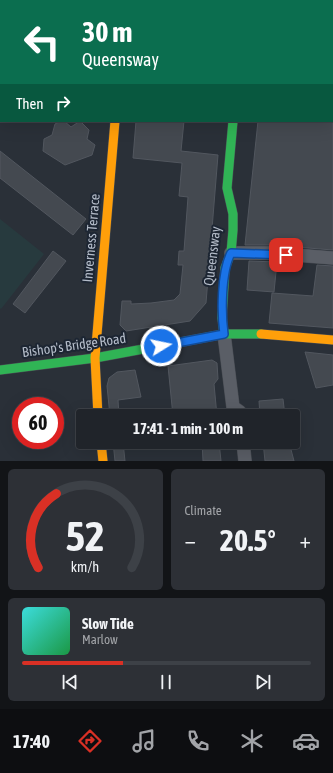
<!DOCTYPE html>
<html lang="en">
<head>
<meta charset="utf-8">
<style>
  :root { --surface:#20242a; --page:#2d3036; --text:#f1f3f6; --muted:#a2a4a8; --line:#3d4147; --accent:#d93025 }
  body { margin:0; font-family:"Asap Condensed",sans-serif; background:var(--page); color:var(--text); height:100vh; display:flex; flex-direction:column; font-size:15px; white-space:nowrap }
  * { box-sizing:border-box; margin:0 }
  p { font-size:13px; color:var(--muted) }
  .icon { flex:none; width:22px; height:22px; fill:none; stroke:currentColor; stroke-width:2; stroke-linecap:round; stroke-linejoin:round }
  .map { position:relative; height:461px; overflow:hidden }
  .details { display:flex; flex-direction:column; gap:8px; padding:8px; background:#121417; flex:1 }
  .details>* { flex:none }
  .guide { position:absolute; left:0px; top:0px; width:333px; height:122px; box-shadow:0 4px 16px #0002,0 0 0 1px var(--line); background:#0b6e4f; color:#fff; overflow:hidden }
  .speed { position:absolute; left:12px; top:397px; display:flex; gap:8px; font-size:20px; font-weight:700; text-align:center }
  .speed>* { display:grid; place-content:center; width:52px; height:52px; border-radius:50%; background:var(--surface); box-shadow:0 4px 16px #0002,0 0 0 1px var(--line); line-height:1 }
  .speed .limit { border:6px solid #d22; background:#fff; color:#111 }
  .pin { position:absolute; display:grid; place-items:center; width:34px; height:34px; color:#fff; margin:-17px; border-radius:8px; box-shadow:0 2px 6px #0006 }
  .me { position:absolute; width:44px; margin:-22px; rotate:80deg; stroke-linejoin:round; filter:drop-shadow(0 0 3px #0008) }
  .turn { display:flex; align-items:center; gap:14px; height:84px; padding:0 16px; font-size:18px }
  .turn .icon { width:52px; height:52px; stroke-width:2.5 }
  .turn b { display:block; font-size:28px; line-height:34px }
  .then { display:flex; align-items:center; height:38px; padding:0 16px; background:#0003; gap:8px; font-size:15px }
  .big { font-size:30px; font-weight:700; line-height:1.1 }
  .details .widget { flex:1; display:flex; flex-direction:column; justify-content:center; gap:6px; min-width:0; padding:0 14px; border-radius:6px; background:var(--page) }
  .details .dial { align-items:center; gap:0 }
  .dial svg { height:104px; overflow:visible; fill:none; stroke:var(--line); stroke-width:7; stroke-linecap:round; text-anchor:middle }
  .dial text { fill:var(--text); stroke:none }
  .song { display:flex; align-items:center; gap:12px }
  .cover { width:48px; height:48px; border-radius:6px; background:linear-gradient(135deg,hsl(180 70% 55%),hsl(140 70% 35%)) }
  .played { height:4px; border-radius:2px; background:linear-gradient(90deg,var(--accent) 35%,var(--line) 35%) }
  .keys { display:flex; justify-content:space-around; direction:ltr }
  .heat { display:flex; justify-content:space-between; align-items:center; font-size:22px; direction:ltr }
  .details .tiles { flex:1; display:grid; gap:8px; grid-template-columns:1fr 1fr }
  .widget:last-child { grid-column:span 2 }
  .trip { position:absolute; left:76px; top:409px; width:224px; height:40px; border-radius:4px; background:var(--surface); box-shadow:0 4px 16px #0002,0 0 0 1px var(--line); font-weight:700; line-height:40px; text-align:center }
  .tabs { display:flex; height:64px; justify-content:space-around; align-items:center; background:#0d0e11; color:var(--muted) }
  .tabs .icon { width:28px; height:28px }
  .tabs .on { color:var(--accent) }
  .tabs b { font-size:18px; color:var(--text) }
  .map>svg:first-child { display:block }
</style>
</head>
<body>
<div class="map">
<svg width="333" height="461" viewBox="0 0 333 461">
  <rect width="100%" height="100%" fill="#2a3038"/>
  <path fill="#273a3e" d="M0 219 44 254 1 309 0 308Z"/>
  <path fill="#444950" stroke="#52575f" d="M61 121H64L71 127 80 121 89 130 87 139 95 145 92 155 65 165 43 151 44 139 52 135 55 124Z
    M136 121H184L181 151 218 155 206 303 190 321 126 331 120 325 122 301H131V304L151 303 174 300 180 294 183 265H178L179 251H184L188 197 179 196 182 163 133 158Z
    M258 121H333V250L271 245H245Z
    M0 151 86 219 73 235 0 178Z
    M53 251 66 261 25 313 13 304Z
    M249 261 277 262 274 292 247 290Z
    M317 265 333 266V328L269 323 272 293 313 296Z
    M305 352 333 355V385L316 388Z
    M212 360 217 363 218 379 214 384 217 416H173L168 366Z
    M135 370 141 397 118 400 119 416H110L107 386 109 378 117 372Z
    M283 399 285 416H260L259 401Z
    M113 442H123L125 461H115Z
    M202 442H219L221 461H203Z
    M263 442H289L294 461H265Z"/>
  <g fill="none" stroke-linecap="round" stroke-linejoin="round">
    <defs>
      <path id="street" d="M184 1V0
        M231 253H270L333 258
        M224 334 233 407 240 412V416
        M243 442 245 461"/>
      <path id="fast" d="M127 0V1
        M246 0V1
        M224 334 222 318 225 268 231 253 233 230V214L227 188 233 121
        M0 370 95 358 224 334H261"/>
      <path id="slow" d="M261 334 333 340
        M98 416 95 358 115 121
        M101 442 103 461"/>
    </defs>
    <use href="#street" stroke="#484c53" stroke-width="14"/>
    <use href="#fast" stroke="#484c53" stroke-width="10"/>
    <use href="#slow" stroke="#484c53" stroke-width="10"/>
    <use href="#street" stroke="#5a5e66" stroke-width="13"/>
    <use href="#fast" stroke="#30b455" stroke-width="9"/>
    <use href="#slow" stroke="#ff9f0a" stroke-width="9"/>
  </g>
  <g fill="none" stroke-linecap="round" stroke-linejoin="round">
    <defs>
      <path id="route" d="M161 346 224 334C221 313 221 272 231 253L286 255"/>
    </defs>
    <use href="#route" stroke="#114b97" stroke-width="10"/>
    <use href="#route" stroke="#1a73e8" stroke-width="7"/>
  </g>
  <g text-anchor="middle" dominant-baseline="central" stroke-width="4" stroke-linejoin="round" paint-order="stroke">
    <g font-size="14" fill="#b4bcc9" stroke="#1d2633">
      <text transform="translate(91 238) rotate(-85)">Inverness Terrace</text>
      <text transform="translate(212 256) rotate(-83)">Queensway</text>
      <text transform="translate(74 345) rotate(-8)">Bishop's Bridge Road</text>
    </g>
  </g>
</svg>
<div class="speed"><div class="limit">60</div></div>
<div class="pin" style="left:286px;top:255px;background:#d93025"><svg class="icon" aria-label="arrive" viewBox="0 0 24 24"><path d="M6 21V4h12l-3 4 3 4H6"/></svg></div>
<svg class="me" style="left:161px;top:346px" viewBox="-20 -20 40 40"><circle r="17" fill="#1a73e8" stroke="#fff" stroke-width="3"/><path d="M0-11L8 9 0 5-8 9z" fill="#fff"/></svg>
<div class="trip">17:41 · 1 min · 100 m</div>
<div class="guide">
<div class="turn"><svg class="icon" aria-label="left" viewBox="0 0 24 24"><path d="M17 20v-9H6M10 6l-5 5 5 5"/></svg><div><b>30 m</b>Queensway</div></div>
<div class="then">Then<svg class="icon" aria-label="right" viewBox="0 0 24 24"><path d="M7 20v-9h11M14 6l5 5-5 5"/></svg></div>
</div>
</div>
<section class="details">
<div class="tiles">
<div class="widget dial"><svg viewBox="0 0 100 80">
<path d="M14 69A42 42 0 1 1 86 69"/>
<path d="M14 69A42 42 0 0 1 28 12" stroke="#d93025"/>
<text x="50" y="56" font-size="32" font-weight="700">52</text>
<text x="50" y="72" font-size="11">km/h</text>
</svg></div>
<div class="widget"><p>Climate</p>
<div class="heat"><a>−</a><b class="big">20.5°</b><a>+</a></div>
</div>
<div class="widget">
<div class="song"><i class="cover"></i><div><b>Slow Tide</b><p>Marlow</p></div></div>
<div class="played"></div>
<div class="keys"><svg class="icon" aria-label="previous" viewBox="0 0 24 24"><path d="M18 5L8 12l10 7zM5 5v14"/></svg><svg class="icon" aria-label="pause" viewBox="0 0 24 24"><path d="M8 5v14M16 5v14"/></svg><svg class="icon" aria-label="next" viewBox="0 0 24 24"><path d="M6 5l10 7-10 7zM19 5v14"/></svg></div>
</div>
</div>
</section>
<nav class="tabs">
<b>17:40</b>
<svg class="icon on" aria-label="directions" viewBox="0 0 24 24"><path d="M12 3l9 9-9 9-9-9zM9 14v-3h6M13 9l2 2-2 2"/></svg>
<svg class="icon" aria-label="music" viewBox="0 0 24 24"><path d="M9 18V5l10-2v13"/><circle cx="6" cy="18" r="3"/><circle cx="16" cy="16" r="3"/></svg>
<svg class="icon" aria-label="phone" viewBox="0 0 24 24"><path d="M5 4h4l2 5-3 2q2 4 5 5l2-3 5 2v4C11 20 4 13 5 4z"/></svg>
<svg class="icon" aria-label="climate" viewBox="0 0 24 24"><path d="M12 3v18M4 7l16 10M4 17L20 7"/></svg>
<svg class="icon" aria-label="car" viewBox="0 0 24 24"><path d="M5 17H2v-5l4-1 3-4h7l3 4 3 1v5h-3M9 17h6M6 11h13"/><circle cx="7" cy="17" r="2"/><circle cx="17" cy="17" r="2"/></svg>
</nav>
</body>
</html>
